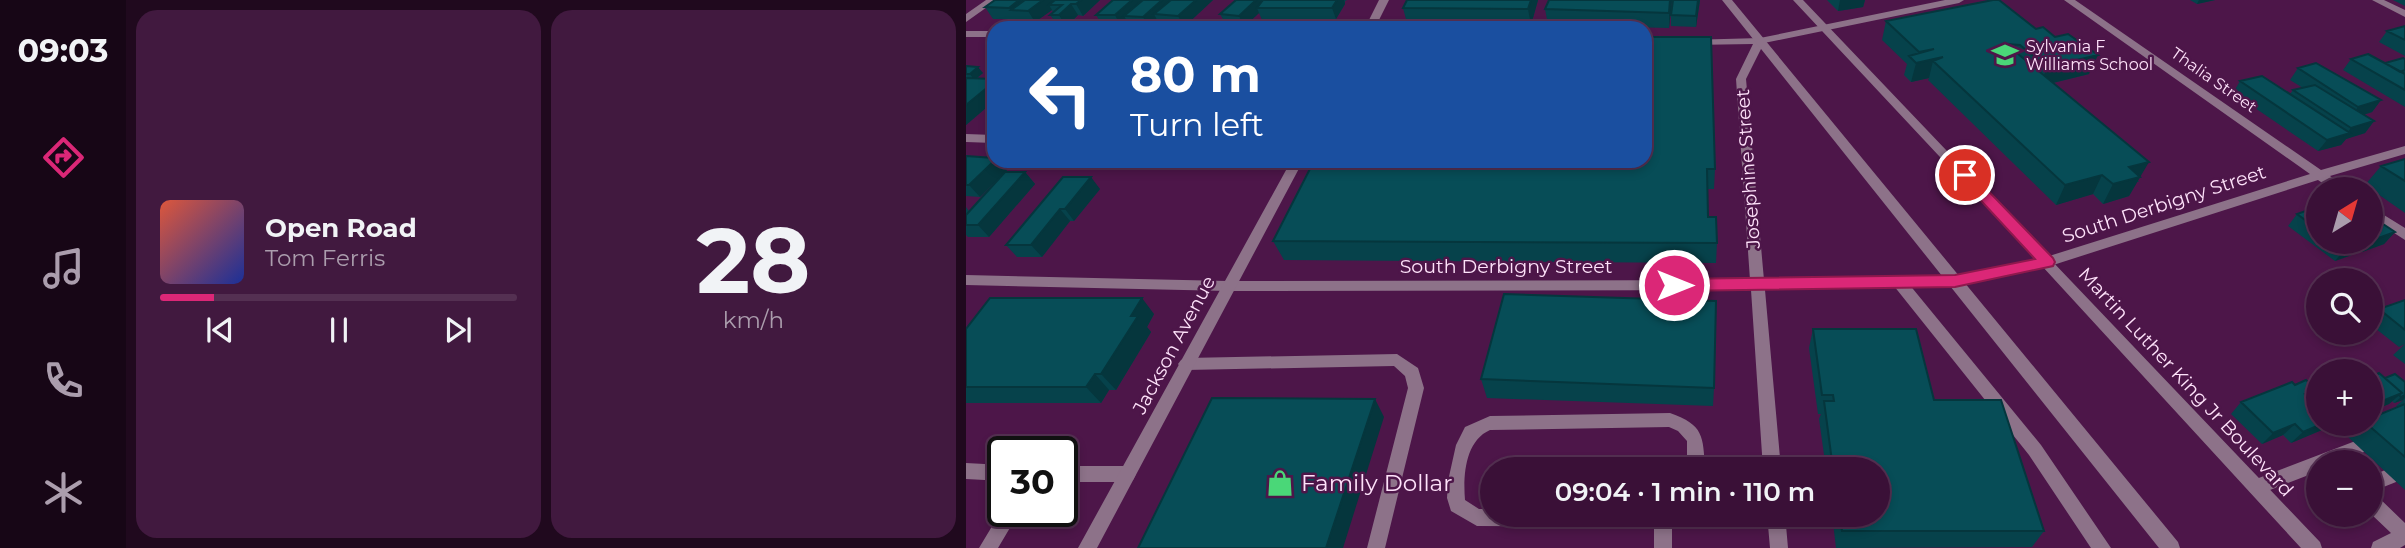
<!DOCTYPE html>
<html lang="en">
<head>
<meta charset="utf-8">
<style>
  :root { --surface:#3a1037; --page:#41193f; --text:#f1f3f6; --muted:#ab9dad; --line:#543052; --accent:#db2777 }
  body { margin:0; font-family:Montserrat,sans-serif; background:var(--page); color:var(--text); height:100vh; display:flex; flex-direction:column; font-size:26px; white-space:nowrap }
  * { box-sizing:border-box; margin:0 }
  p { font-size:23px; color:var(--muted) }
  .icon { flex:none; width:38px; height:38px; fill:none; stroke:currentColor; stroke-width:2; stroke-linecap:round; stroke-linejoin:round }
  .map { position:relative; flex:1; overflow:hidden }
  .drawer { display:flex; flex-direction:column; gap:10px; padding:10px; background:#20091e; width:840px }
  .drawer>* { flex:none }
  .guide { position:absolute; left:21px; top:21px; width:665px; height:147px; border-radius:21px; box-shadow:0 4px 10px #0003,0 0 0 2px var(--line); background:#1a4fa0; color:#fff; overflow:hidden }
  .needle { width:46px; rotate:37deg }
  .tools { position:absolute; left:1340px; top:177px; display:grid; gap:14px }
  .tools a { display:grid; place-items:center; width:77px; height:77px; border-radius:50%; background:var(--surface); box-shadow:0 4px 10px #0003,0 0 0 2px var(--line); font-size:35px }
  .speed { position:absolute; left:21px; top:436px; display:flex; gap:14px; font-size:35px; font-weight:700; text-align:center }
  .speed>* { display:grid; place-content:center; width:91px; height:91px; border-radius:50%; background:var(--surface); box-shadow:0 4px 10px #0003,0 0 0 2px var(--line); line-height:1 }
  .speed .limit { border:4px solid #111; border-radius:10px; background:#fff; color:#111 }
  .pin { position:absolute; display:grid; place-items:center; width:60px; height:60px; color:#fff; margin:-30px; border:4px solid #fff; border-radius:50%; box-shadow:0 2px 7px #0007 }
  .me { position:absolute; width:77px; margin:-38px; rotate:90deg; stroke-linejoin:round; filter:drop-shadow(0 0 5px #0008) }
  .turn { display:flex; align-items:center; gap:24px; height:147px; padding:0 28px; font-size:32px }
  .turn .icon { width:91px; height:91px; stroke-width:2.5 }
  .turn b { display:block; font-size:49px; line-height:60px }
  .drawer .tile { flex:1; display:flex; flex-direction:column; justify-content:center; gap:10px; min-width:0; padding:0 24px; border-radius:21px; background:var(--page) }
  .drawer .dial { align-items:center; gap:0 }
  .dial b { font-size:91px; line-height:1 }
  .song { display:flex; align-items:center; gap:21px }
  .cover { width:84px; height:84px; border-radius:10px; background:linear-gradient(135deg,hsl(10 70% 55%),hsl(230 70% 35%)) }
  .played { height:7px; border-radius:4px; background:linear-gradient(90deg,var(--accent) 15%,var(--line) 15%) }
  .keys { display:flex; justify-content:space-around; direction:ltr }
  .drawer .tiles { flex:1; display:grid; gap:10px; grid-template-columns:repeat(2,1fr) }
  .trip { position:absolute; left:514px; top:457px; width:410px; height:70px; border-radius:35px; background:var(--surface); box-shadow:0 4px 10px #0003,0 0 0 2px var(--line); font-weight:600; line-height:70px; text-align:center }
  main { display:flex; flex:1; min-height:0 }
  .tab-bar { display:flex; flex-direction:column; width:126px; justify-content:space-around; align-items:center; background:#170616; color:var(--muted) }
  .tab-bar .icon { width:49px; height:49px }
  .tab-bar .on { color:var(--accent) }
  .tab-bar b { font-size:32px; color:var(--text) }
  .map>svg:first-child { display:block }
</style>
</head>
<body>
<main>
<nav class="tab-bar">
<b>09:03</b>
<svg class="icon on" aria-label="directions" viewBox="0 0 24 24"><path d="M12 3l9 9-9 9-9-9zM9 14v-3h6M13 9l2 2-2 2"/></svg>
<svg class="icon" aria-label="music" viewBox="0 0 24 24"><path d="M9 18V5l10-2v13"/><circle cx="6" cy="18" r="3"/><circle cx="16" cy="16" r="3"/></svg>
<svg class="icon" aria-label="phone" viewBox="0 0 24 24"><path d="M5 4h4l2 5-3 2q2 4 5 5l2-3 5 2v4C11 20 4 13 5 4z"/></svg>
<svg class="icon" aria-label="climate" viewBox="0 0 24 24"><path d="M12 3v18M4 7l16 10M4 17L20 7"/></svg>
</nav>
<section class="drawer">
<div class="tiles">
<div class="tile">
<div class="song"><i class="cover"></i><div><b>Open Road</b><p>Tom Ferris</p></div></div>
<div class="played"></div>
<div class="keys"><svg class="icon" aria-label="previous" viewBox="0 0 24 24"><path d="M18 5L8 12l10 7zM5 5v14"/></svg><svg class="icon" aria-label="pause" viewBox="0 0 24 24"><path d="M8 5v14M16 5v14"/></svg><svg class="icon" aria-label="next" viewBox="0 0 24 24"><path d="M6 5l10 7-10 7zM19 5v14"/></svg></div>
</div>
<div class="tile dial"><b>28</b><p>km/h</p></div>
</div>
</section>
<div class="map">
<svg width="1439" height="548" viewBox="0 0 1439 548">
  <rect width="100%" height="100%" fill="#4d1649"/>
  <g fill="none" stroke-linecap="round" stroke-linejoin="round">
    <path fill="#8d7289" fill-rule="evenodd" d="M933 277 938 278 1075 445 1145 548H1125L1063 455 928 286 926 282Z
      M431 354 452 368 458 388 419 548H401L442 388 439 376 428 366 220 370 215 368 212 364 215 360 220 358Z
      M704 413C738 425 737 436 739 469H721V441L712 431 703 427 524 430C499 441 497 476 499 500L513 509H527V514H709L706 521V548H688V527L511 526 485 511 481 498 482 481 490 445 499 427 524 416Z
      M1392 440 1398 442 1400 447 1398 452 1374 462H1353V471L1291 495 1285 493 1282 487 1285 481Z
      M0 463 37 465V481L0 479Z
      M96 466H161L167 468 170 474 167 480 161 482H96Z
      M1424 468 1430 470 1433 476 1430 482 1405 492V476Z
      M1405 494 1411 496 1439 523V545L1434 548H1405L1407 542 1425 533 1405 514Z
      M37 508V511H54L32 548H13Z"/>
    <path fill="#8d7289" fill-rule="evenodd" d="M20 0H31L0 22V14Z
      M979 0H998L993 3 798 43 780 79 798 280 989 276 1080 257 1344 174 1098 0H1109L1355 170 1439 146V154L1364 176 1380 189H1365L1352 180 1081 267 989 286 799 290 815 469H797L785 290 262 291 0 285V275L262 281 784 280 770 79 787 44 726 45 722 44V40L794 38Z
      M1406 0H1418L1439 10V17Z
      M0 31H28V37H0Z
      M0 134 28 135V143L0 142Z
      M1405 207 1439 228V240L1405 218Z
      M801 514H819L822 548H804Z"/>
    <path fill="#8d7289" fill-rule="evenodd" d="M413 0H423L409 28H399Z
      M756 0H766L1212 542 1214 548H1193Z
      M827 0H837L1354 542 1356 548H1335L1076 266Z
      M325 161H337L131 548H112Z"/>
  </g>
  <path fill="#06424b" d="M29 0H134L117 16 112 15 100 27 92 26 84 15 87 13 86 10 69 22H52L51 19H27L19 7Z
    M247 0 218 27 194 26 191 20 183 28 165 27 161 21 155 27 137 26 130 15Z
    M270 0H381L379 1V4L370 19 296 20 293 13 278 27 260 25 254 14Z
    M441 0H572L565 25 441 23 437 8Z
    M583 0H706L703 28 582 25 579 9Z
    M707 0H734L730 27 705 26V15Z
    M861 0H899L897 7 872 11Z
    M1027 0 1123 74 1087 83 1173 182H1171L1163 196 1137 204 1127 194 1090 205 962 80 963 78 945 82 938 75 941 64 916 40 920 21Z
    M1224 0H1249L1231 4Z
    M1427 0H1439V6Z
    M1439 26V56L1413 42 1421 31Z
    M1385 59 1419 63 1439 59V107L1377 70Z
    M0 66 17 73 10 79H28V101L0 125Z
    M1332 68 1415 100 1406 112 1397 115 1408 121 1399 133 1380 139 1375 145 1352 151 1267 93 1274 81 1324 94 1327 90 1337 88 1324 80Z
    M0 156 41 170 40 172H59L69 184 23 237H2L0 235V207L3 211 36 175 14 197 0 196Z
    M1439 159V213L1399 185 1415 166Z
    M348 161 749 169 748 189H742V217L751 243 750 263 318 260 307 241Z
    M97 177 134 189 108 221H104L76 257H51L40 245Z
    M1353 212V242H1405V216L1429 232 1418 244 1396 252 1394 250 1391 253 1369 261 1322 226 1331 214Z
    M1439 300V364L1427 355 1439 344 1433 347 1405 325V317L1413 309Z
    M188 314 181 327 185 332 150 390H143L135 403H0V329Z
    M847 329 968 400 1078 531 1066 547 870 548 866 514H912V469H860L853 419 855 414H852L843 348Z
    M1405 377 1439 382V490L1381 436 1395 424H1405L1432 407 1430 406 1437 400 1428 403 1426 401 1423 404 1405 411Z
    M515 379 748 388 747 406 521 398Z
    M1329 385 1351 389 1343 397 1353 424H1370L1325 443 1317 435 1296 444 1265 414 1275 402Z"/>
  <path fill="#05363d" d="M53 0H75L45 10 43 8Z
    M77 0H98L83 5 86 10 69 22 62 11Z
    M115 0H134L117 16 110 4Z
    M166 0H185L158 16 161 21 155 27 149 15Z
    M196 0H213L188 14 191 20 183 28 177 17Z
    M230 0H247L218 27 212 16Z
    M290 0H306L291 8 293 13 278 27 273 16Z
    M371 0H378L379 4 370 19 366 8Z
    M565 0H572L565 25 562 9Z
    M704 0H706L703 28V13Z
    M732 0H734L730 27V16Z
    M874 0H899L897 7 872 11Z
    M1233 0H1249L1231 4Z
    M105 4 112 15 100 27 93 15Z
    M953 52 977 57 967 61 963 78 945 82Z
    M1132 55 1123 74 1074 86 1081 67Z
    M12 67 17 73 8 80 4 74Z
    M28 82V101L0 125V105Z
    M1415 100 1406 112 1384 119 1392 107Z
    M1408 121 1399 133 1380 139 1375 145 1352 151 1361 140 1380 134 1385 128Z
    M28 161H34L41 170 14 197 3 185Z
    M1183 162 1163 196 1137 204 1147 184 1163 167Z
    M59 172 69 184 23 237 12 225Z
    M1136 175 1127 194 1090 205 1099 185Z
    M125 177 134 189 108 221 99 209Z
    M94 209 104 221 76 257 65 245Z
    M1429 232 1418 244 1396 252 1407 240Z
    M1399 242H1401L1391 253 1369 261 1379 249Z
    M176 298 188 314 181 327 185 332 150 390 135 374 165 316Z
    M129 374 143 390 135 403 120 387Z
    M1351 389 1339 401V394Z
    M1436 393 1423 404 1405 411V409L1414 402Z
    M1439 395V398L1437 400 1428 403 1435 397Z
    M409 399 418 417 377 548H360Z
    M1329 424 1317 435 1296 444 1307 433Z
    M1356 424H1370L1325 443 1337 432Z"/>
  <path fill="#074d57" stroke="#05363d" stroke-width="2" d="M29 0H53L43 8 19 7Z
    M59 0H77L62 11 45 10Z
    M89 0H115L110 4H105L93 15H84L96 5H83Z
    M147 0H166L149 15H130Z
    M177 0H196L177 17 158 16Z
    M205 0H230L212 16 188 14Z
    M270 0H290L273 16 254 14Z
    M297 0H371L366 8H291Z
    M441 0H565L562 9 437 8Z
    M583 0H704L703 13 579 9Z
    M707 0H732L730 16 705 15Z
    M1027 0H1033L1070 29 1077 27 1089 37 1102 34 1132 55 1081 67 1054 45 1040 44 1183 162 1163 167 1174 177 1147 184 1136 175 1099 185 967 61 977 57 950 63 943 56 968 49 953 52 920 21Z
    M1439 26V40L1421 31Z
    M679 37H745L749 169H741L742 217H750L751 243 307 241 348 161H679Z
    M1402 54 1439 74V90L1385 59Z
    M1437 58 1439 59V70L1434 72 1419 63Z
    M1350 63 1415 100 1392 107 1332 68Z
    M0 66 12 67 4 74H0Z
    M1296 76 1384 133 1361 140 1274 81Z
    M0 78 28 79V82L0 105Z
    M1349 85 1408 121 1385 128 1327 90Z
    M0 156 28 158V161L3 185H0Z
    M1439 159V181L1415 166Z
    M39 172H59L12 225H0V215Z
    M97 177H125L99 209H94L65 245H40Z
    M1345 209 1351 213 1353 212V230L1331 214Z
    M1405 216 1429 232 1407 240 1405 238Z
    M1369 242H1399L1379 249Z
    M538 294 750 301 748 388 515 379Z
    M24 298H176L165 316H172L135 374H129L120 387H0V329Z
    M1439 300V330L1413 309Z
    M847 329H950L968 400H1035L1078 531H876L874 514H912V469H867L858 401H868L867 395H856Z
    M1388 362 1398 371H1377L1374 368Z
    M1413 373 1436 393 1414 402 1412 400 1405 403V377Z
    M1429 374 1439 382V395L1435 397 1433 395 1436 393 1419 378Z
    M1340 380 1351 389 1339 394 1346 400 1353 397V424H1356L1337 432 1329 424 1307 433 1275 402 1326 382 1329 385Z
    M246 398 409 399 360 548H172Z
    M1439 404V457L1401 424H1405V418Z"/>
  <path fill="#db2777" stroke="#8e194d" stroke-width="2" d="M999 170 1004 172 1087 258 1089 262 1087 266 989 287 708 291 700 285 708 279 989 275 1069 259 994 178V172Z"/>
  <defs>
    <symbol id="school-bare" viewBox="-9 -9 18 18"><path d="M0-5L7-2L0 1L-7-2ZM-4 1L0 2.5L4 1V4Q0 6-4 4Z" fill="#4ad778" stroke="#4d1649" stroke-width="2.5" paint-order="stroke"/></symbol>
    <symbol id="shop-bare" viewBox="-9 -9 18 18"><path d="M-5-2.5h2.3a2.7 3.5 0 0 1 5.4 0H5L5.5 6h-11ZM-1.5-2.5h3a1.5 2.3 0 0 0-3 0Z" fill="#4ad778" stroke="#4d1649" stroke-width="2.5" paint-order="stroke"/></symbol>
  </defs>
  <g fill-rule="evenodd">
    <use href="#school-bare" x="1020" y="36" width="38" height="38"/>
    <use href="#shop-bare" x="295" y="464" width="38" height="38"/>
  </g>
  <g text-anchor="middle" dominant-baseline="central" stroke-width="5" stroke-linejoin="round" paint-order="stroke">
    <g font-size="16" fill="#fee2fa" stroke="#4d1649" text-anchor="start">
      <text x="1060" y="46">Sylvania F<tspan x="1060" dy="18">Williams School</tspan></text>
    </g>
    <g font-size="16" fill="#fee2fa" stroke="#4d1649">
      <text transform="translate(1248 80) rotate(35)">Thalia Street</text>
    </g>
    <g font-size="19" fill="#fee2fa" stroke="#4d1649">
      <text transform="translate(782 169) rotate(-94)">Josephine Street</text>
      <text transform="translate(1198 204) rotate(-18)">South Derbigny Street</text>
      <text x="540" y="266">South Derbigny Street</text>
      <text transform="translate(208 345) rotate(-62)">Jackson Avenue</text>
      <text transform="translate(1220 382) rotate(47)">Martin Luther King Jr Boulevard</text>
    </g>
    <g font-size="23" fill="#fee2fa" stroke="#4d1649" text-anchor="start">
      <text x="335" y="483">Family Dollar</text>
    </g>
  </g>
</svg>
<div class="tools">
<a><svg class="needle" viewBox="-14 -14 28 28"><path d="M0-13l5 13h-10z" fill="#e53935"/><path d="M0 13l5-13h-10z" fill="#ab9dad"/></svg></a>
<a><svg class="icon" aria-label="search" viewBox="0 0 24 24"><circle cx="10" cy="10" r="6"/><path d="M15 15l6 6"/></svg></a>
<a>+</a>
<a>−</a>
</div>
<div class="speed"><div class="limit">30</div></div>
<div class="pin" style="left:999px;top:175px;background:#d93025"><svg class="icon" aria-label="arrive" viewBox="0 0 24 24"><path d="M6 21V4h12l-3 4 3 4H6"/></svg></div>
<svg class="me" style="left:708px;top:285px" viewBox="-20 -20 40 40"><circle r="17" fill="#db2777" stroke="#fff" stroke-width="3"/><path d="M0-11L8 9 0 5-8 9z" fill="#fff"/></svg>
<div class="trip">09:04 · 1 min · 110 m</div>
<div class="guide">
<div class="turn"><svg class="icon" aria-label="left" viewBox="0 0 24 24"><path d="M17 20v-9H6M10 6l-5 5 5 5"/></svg><div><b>80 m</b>Turn left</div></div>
</div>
</div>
</main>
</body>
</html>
